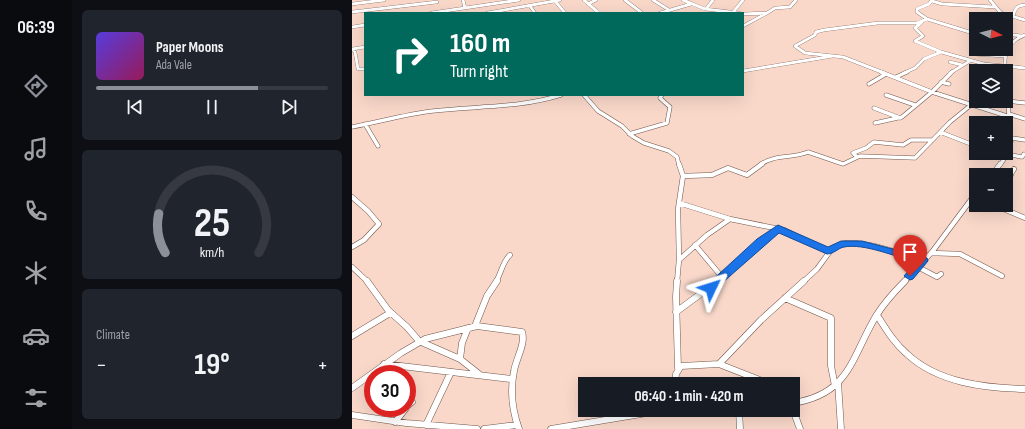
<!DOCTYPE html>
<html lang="en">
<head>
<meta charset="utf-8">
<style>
  :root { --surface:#171b24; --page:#20242c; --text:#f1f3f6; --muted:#9ea1a6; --line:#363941; --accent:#8c9099 }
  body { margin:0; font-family:"Sofia Sans Condensed",sans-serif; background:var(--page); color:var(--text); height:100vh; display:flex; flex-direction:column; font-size:15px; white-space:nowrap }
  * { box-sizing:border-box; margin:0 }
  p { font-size:13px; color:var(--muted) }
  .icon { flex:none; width:22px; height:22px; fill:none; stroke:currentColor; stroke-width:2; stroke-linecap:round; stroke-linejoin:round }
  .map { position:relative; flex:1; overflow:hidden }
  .panel { display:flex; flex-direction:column; gap:10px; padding:10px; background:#0d0f14; width:280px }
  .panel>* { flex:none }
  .guide { position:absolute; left:12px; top:12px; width:380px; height:84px; border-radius:0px; box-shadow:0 4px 16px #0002; background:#00695c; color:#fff; overflow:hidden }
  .needle { width:26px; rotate:96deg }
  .controls { position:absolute; left:617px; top:12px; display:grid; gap:8px }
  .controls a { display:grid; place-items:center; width:44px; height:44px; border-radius:0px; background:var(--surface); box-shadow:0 4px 16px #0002; font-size:20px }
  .speed { position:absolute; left:12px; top:365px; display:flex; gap:8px; font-size:20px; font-weight:700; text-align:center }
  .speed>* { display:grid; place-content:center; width:52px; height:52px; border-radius:50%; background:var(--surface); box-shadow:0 4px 16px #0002; line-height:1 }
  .speed .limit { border:6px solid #d22; background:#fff; color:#111 }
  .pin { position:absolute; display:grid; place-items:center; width:34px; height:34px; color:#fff; margin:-41px -17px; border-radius:50% 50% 50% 0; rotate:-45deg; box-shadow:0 0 4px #0007 }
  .pin .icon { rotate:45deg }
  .me { position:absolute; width:44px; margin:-22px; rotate:49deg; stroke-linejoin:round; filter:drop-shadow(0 0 3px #0008) }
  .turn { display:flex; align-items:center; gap:14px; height:84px; padding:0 20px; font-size:18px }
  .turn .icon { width:52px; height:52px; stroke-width:2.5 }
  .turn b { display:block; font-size:28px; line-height:34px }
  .big { font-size:30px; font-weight:700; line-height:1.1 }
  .panel .widget { flex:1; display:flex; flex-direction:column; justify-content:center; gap:6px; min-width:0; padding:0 14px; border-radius:6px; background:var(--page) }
  .panel .dial { align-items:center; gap:0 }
  .dial svg { height:104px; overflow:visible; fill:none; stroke:var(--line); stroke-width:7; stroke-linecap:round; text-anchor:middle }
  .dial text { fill:var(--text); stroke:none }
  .song { display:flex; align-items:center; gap:12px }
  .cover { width:48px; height:48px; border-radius:6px; background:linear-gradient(135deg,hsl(250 70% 55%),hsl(330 70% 35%)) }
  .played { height:4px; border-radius:2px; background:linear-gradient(90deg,var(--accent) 70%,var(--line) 70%) }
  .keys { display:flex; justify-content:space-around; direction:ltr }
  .heat { display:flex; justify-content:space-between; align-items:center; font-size:22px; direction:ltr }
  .trip { position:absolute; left:226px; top:377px; width:222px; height:40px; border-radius:0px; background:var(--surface); box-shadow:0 4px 16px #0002; font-weight:700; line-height:40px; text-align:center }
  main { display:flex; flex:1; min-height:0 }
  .menu { display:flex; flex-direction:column; width:72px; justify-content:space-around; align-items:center; background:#090b0e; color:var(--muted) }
  .menu .icon { width:28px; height:28px }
  .menu .on { color:var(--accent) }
  .menu b { font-size:18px; color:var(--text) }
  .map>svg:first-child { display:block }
</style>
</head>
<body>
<main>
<nav class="menu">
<b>06:39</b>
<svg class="icon on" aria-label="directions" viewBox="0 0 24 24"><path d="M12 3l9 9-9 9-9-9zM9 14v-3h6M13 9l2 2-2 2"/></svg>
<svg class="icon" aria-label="music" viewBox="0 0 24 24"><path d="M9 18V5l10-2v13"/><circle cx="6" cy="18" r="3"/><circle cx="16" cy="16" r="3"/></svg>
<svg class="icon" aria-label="phone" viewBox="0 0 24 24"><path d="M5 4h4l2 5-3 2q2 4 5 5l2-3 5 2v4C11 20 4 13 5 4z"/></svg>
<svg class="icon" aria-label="climate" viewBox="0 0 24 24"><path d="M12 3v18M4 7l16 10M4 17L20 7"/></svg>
<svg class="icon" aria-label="car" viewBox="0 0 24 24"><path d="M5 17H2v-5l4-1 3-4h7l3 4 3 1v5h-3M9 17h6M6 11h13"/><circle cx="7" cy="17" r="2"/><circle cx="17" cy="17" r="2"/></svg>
<svg class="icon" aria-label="filters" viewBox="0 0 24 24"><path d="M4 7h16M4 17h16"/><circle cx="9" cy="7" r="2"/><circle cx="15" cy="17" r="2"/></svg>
</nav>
<section class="panel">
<div class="widget">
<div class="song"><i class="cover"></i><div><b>Paper Moons</b><p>Ada Vale</p></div></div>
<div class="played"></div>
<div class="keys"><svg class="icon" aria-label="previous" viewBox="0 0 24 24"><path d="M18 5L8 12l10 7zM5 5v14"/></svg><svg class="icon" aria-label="pause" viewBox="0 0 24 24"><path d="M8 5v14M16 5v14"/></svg><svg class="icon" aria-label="next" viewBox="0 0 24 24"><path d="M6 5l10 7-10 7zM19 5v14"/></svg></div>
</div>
<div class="widget dial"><svg viewBox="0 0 100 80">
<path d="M14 69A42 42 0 1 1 86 69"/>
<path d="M14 69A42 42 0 0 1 9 39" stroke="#8c9099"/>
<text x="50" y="56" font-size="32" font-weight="700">25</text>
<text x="50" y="72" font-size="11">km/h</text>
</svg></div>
<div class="widget"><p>Climate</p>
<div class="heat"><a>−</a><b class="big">19°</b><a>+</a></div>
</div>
</section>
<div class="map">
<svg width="673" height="429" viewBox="0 0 673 429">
  <rect width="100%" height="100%" fill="#f9d8ca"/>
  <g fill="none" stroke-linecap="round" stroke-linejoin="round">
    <defs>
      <path id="street-far3" d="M111 0 113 8
        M232 0 247 13
        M273 0 290 13
        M301 0 317 10
        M331 0 353 9 387 13
        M580 0 577 4 565 9V12L575 19 624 34
        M638 0 649 13 673 20
        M203 1 213 13
        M580 1 590 4 643 7
        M0 4 32 0
        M236 4 244 0
        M178 6 183 13
        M354 9 361 0
        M382 11 391 0
        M0 12 85 2
        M79 13 167 0
        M135 13 208 0
        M308 13 339 4
        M391 14 415 13 423 8 438 7 444 0
        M661 16C663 9 665 5 673 5
        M570 22 563 28 571 36 563 41 589 52
        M391 26 415 13
        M621 26 624 27
        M0 27 13 25
        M654 34 670 36
        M0 49 3 52 6 69H13
        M0 49 13 47
        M635 49 652 53
        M620 54 652 56
        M598 62 610 65
        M627 70 629 71
        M391 71 481 56
        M653 71C652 53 655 42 673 35
        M532 73 491 57 453 53 443 46 463 35 464 32 472 30 526 23H565L575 19
        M552 73 563 68 572 59 589 52 632 64 673 68
        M598 73 618 61"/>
      <path id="street-far2" d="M529 72 580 92 658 117
        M544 77 555 72
        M589 82 597 84
        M517 84 534 74
        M232 95 246 111 270 126 280 136 292 143 317 151 325 157 327 165
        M534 95 563 105
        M656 101 673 103
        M522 108 548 118
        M657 114 673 119
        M642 119 643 123
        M523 123 550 117 580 92 600 72
        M13 124 26 146
        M0 127C27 122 54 114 81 111 124 106 168 108 209 95
        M588 132 624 146
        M277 134 315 123 318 107 308 98 310 95
        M660 138 673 140
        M649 153 670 157 672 154
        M505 157 501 153 514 148 522 142 551 145 559 140H580
        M408 165C422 154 440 159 456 152L491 164 508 156 563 158 598 122 619 105
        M648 165 655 155 659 142 654 77"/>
      <path id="street-far1" d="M644 170 659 175
        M640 175 648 164
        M331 176 360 175 376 168 395 175 410 164
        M654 181 662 169
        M0 197 16 211 27 224 12 240 0 247
        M327 203 378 219
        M642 205 673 218
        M343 245 370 277
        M579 253 608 254 650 276
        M327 260 326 209 331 176 327 164
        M0 267 16 282
        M566 267 585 277 589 274
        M144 282C149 273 151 261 158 255
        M325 282 327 260 355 235 378 219 432 230 475 251C482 250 488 243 495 243 521 242 547 254 571 261
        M365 282 426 229
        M451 282 465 269 479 250
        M552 282 580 252 624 193"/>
      <path id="street" d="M15 281 36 310 55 327 67 341 108 359
        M325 281 324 297 326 368
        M433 298 479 318V366L483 386
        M324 312 366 281
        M525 315C534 329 542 343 555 354 586 383 633 388 673 389
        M123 326 135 296 145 281
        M116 328 110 343 108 359 127 374
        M0 336 38 313
        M32 364 159 379
        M367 364 418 384
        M486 382 489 429
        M323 384 324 374 329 366 367 364 409 320 452 281
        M0 388 49 353 73 339 125 326 170 332C174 343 164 359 162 371 158 391 160 410 167 429
        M441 403C498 394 499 358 524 316 532 303 542 292 553 281
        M55 406 60 402
        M387 410 388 429
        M441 410 448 429
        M0 415 54 423 125 429
        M43 422 54 408
        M74 425 99 372
        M132 429 165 425
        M199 429 313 410"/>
    </defs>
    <use href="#street-far3" stroke="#72564a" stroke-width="3.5"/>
    <use href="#street-far2" stroke="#72564a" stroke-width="4.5"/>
    <use href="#street-far1" stroke="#72564a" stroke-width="5.5"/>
    <use href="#street" stroke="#72564a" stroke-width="7"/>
    <use href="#street-far3" stroke="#fff" stroke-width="3"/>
    <use href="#street-far2" stroke="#fff" stroke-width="3.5"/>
    <use href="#street-far1" stroke="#fff" stroke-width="4.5"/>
    <use href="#street" stroke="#fff" stroke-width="6"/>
  </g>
  <path fill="#1a73e8" stroke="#114b97" d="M426 225 476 247 489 241H510L575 258 576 261 561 279 558 280 552 276 564 262C544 257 512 243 492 247 486 248 482 254 475 254L427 233 362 290H355L353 288 355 285 405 239Z"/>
</svg>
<div class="controls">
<a><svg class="needle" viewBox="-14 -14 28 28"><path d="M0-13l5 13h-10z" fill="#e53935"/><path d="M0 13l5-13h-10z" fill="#9ea1a6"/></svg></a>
<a><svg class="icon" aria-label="layers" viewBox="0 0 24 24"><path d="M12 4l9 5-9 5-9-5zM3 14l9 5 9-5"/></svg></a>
<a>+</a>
<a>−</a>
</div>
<div class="speed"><div class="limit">30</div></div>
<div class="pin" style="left:558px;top:276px;background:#d93025"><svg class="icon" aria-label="arrive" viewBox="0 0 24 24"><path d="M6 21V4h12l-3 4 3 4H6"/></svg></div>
<svg class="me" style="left:359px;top:288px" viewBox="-20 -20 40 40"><path d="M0-17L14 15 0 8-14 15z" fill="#1a73e8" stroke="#fff" stroke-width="4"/></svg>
<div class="trip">06:40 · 1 min · 420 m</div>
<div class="guide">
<div class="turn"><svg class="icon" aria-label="right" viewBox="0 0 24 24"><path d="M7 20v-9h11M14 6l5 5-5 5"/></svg><div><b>160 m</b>Turn right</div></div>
</div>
</div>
</main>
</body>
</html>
